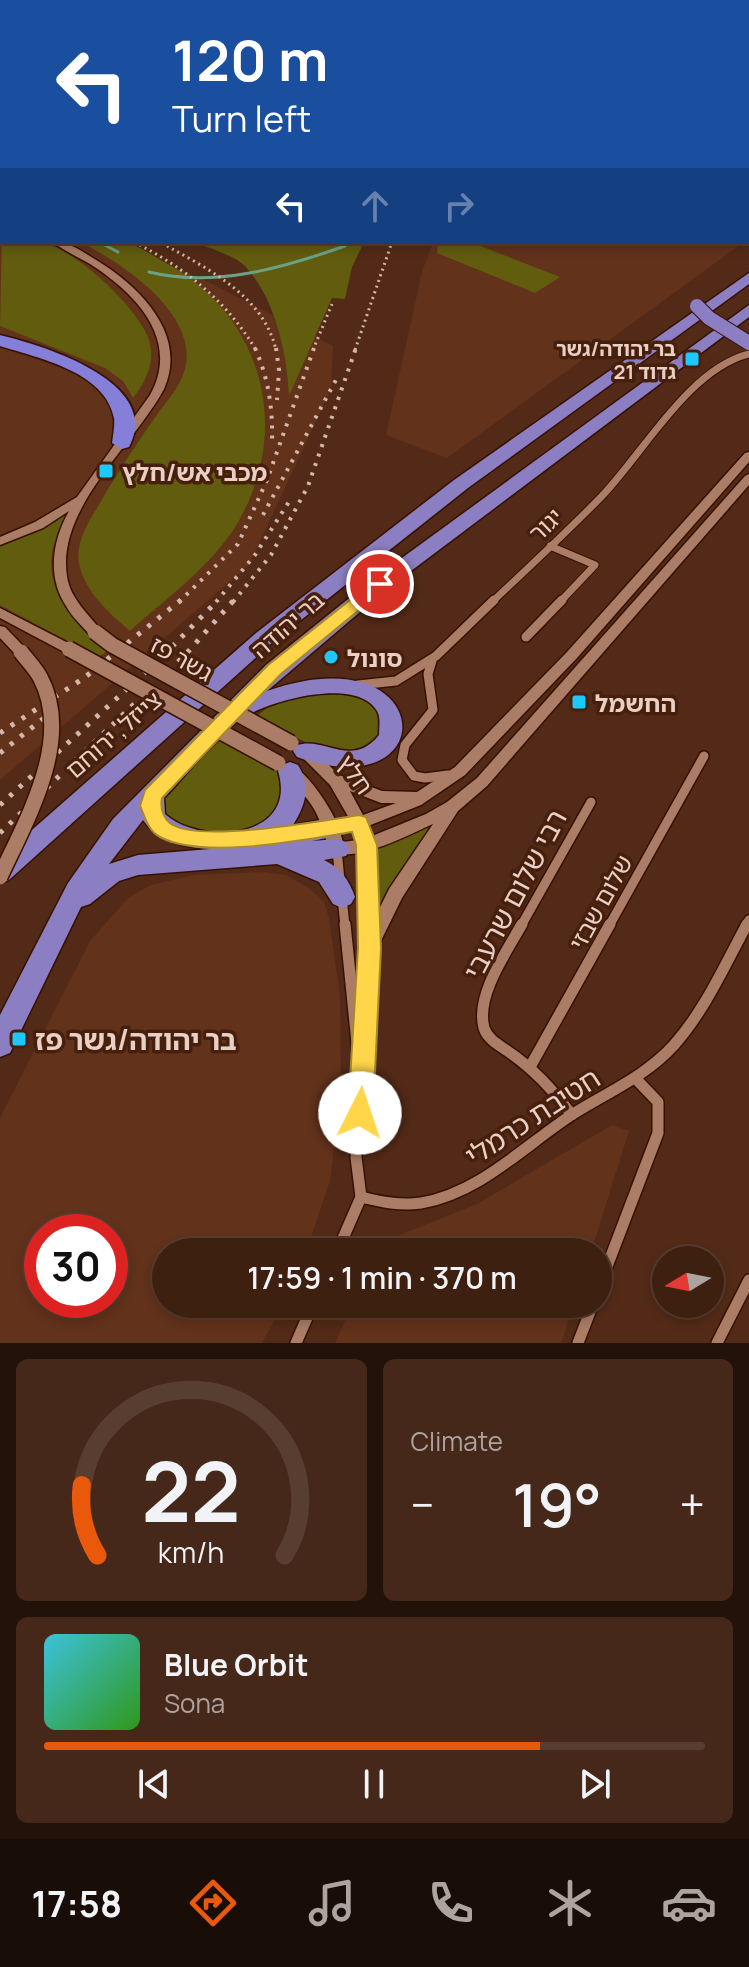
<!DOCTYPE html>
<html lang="en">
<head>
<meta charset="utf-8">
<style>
  :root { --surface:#3e2011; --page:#45281a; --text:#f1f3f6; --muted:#ada39f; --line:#573e31; --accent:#ea580c }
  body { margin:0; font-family:Manrope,"Noto Sans Hebrew",sans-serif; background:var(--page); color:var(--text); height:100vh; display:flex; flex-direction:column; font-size:30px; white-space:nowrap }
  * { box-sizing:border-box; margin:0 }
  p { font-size:26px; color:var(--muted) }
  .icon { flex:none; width:44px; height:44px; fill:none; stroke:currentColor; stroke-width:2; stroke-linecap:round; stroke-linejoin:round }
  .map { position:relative; height:1343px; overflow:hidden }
  .side { display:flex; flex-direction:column; gap:16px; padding:16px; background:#221209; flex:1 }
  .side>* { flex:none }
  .guide { position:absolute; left:0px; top:0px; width:750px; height:244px; box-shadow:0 4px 12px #0003,0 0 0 2px var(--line); background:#1a4fa0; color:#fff; overflow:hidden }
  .needle { width:52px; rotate:260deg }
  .buttons { position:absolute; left:652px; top:1246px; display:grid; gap:16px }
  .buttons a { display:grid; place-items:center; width:72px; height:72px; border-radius:50%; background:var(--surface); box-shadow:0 4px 12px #0003,0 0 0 2px var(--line); font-size:40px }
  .speed { position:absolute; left:24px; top:1214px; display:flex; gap:16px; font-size:40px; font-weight:700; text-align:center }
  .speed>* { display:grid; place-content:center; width:104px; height:104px; border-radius:50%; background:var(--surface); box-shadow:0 4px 12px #0003,0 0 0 2px var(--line); line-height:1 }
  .speed .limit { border:12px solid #d22; background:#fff; color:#111 }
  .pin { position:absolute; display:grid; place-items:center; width:68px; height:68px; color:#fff; margin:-34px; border:4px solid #fff; border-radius:50%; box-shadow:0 2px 8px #0007 }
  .me { position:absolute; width:88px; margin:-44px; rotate:4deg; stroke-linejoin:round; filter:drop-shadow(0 0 6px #0008) }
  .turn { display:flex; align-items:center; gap:28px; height:168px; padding:0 40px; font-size:36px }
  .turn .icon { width:104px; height:104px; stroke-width:2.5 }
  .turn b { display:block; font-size:56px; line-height:68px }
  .lanes { display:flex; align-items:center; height:76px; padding:0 40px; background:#0003; justify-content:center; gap:40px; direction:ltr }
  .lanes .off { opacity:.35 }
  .big { font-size:60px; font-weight:600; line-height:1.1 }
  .side .widget { flex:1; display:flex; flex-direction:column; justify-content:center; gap:12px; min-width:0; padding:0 28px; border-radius:12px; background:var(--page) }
  .side .dial { align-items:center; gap:0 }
  .dial svg { height:208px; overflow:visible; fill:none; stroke:var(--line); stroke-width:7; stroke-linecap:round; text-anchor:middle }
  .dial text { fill:var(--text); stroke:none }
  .song { display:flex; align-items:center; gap:24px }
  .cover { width:96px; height:96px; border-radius:12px; background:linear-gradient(135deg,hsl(190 70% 55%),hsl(110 70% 35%)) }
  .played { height:8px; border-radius:4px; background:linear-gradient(90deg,var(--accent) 75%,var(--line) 75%) }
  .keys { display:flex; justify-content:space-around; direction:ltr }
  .heat { display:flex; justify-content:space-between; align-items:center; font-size:44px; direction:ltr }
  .side .tiles { flex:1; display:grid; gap:16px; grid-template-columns:1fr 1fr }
  .widget:last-child { grid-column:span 2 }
  .trip { position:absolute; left:152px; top:1238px; width:460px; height:80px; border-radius:40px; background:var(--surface); box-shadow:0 4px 12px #0003,0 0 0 2px var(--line); font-weight:600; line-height:80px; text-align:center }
  .dock { display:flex; height:128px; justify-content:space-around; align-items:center; background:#190d07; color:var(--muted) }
  .dock .icon { width:56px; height:56px }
  .dock .current { color:var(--accent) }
  .dock b { font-size:36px; color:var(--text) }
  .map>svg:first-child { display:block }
</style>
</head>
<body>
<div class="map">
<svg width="749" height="1343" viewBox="0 0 749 1343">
  <rect width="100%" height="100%" fill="#532a17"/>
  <path fill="#62321b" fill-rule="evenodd" d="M0 202 2 242H118L208 282 333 346 331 389 249 565 0 780Z
    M433 242H744L447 458 386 435 422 272Z
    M264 872 286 875 309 888 324 902 329 919 340 996 341 1088 330 1181 306 1252H166V1304H283L262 1343H0V1118L90 941 128 898 151 885 194 875ZM42 1232H110V1300H42Z
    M612 1125 629 1131 591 1252H376L380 1243 477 1204Z
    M353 1304H574L561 1343H335Z"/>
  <path fill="#615c0e" d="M175 0H501L175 2Z
    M553 0H749V230L748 2Z
    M2 231V242C14 242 28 240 40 242 73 247 139 308 149 340 156 362 146 381 133 398L123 381 105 368 0 326Z
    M80 242C94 242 109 240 123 242 137 244 153 256 166 263 263 316 293 429 237 524 211 567 166 598 130 631 109 613 85 592 79 564 75 546 87 523 97 508 115 476 135 446 156 416 165 403 178 389 183 375 205 318 123 263 80 242Z
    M194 242H364L352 267 345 299 332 298 289 396C287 353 275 298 245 266 234 255 208 248 194 242Z
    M438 242H470L560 277 535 293 437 253Z
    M64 514 67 516C31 572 62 616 109 650L98 657 0 605V545L26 536Z
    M300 692 359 694 383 715 382 736C342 773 296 737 258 715L272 704Z
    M223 738 278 769 284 776V806L258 830 202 834 164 821 158 799Z
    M431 824 433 826 373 924 372 848Z"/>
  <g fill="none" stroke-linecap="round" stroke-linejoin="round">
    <path stroke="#6aa287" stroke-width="3" d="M99 242 118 252
      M149 272C214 288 283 268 345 246"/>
    <defs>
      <path id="minor-far2" d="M550 546 595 565 560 602
        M492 602C529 567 567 532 602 496 644 452 689 369 749 354"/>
      <path id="minor-far1" d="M526 637 562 600
        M432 661 428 674 433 710 405 745 402 760 414 776 425 778 448 775
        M358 685 396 681 436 656 494 600
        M367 845 369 926
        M337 850 340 880
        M342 897 345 926
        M521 926 591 802
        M609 926 704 756
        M746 926 749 920"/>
      <path id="minor" d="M345 924 359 1063
        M522 924C507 951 475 996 484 1028 487 1038 497 1044 506 1050 533 1068 552 1089 572 1115
        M530 1067 610 924
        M361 1197C381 1202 401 1206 421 1203 480 1193 525 1145 573 1114 608 1092 646 1076 674 1045 705 1010 725 965 747 924
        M337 1252 361 1197 356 1157 369 924
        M598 1290 658 1133V1102L636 1079
        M296 1343 313 1304
        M578 1343 593 1304
        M717 1343 749 1280"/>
      <path id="tertiary" d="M53 242C69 242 80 250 93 258 137 284 189 333 164 389 135 444 56 508 67 576 70 599 89 614 102 632L95 636 90 635C82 626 72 617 66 606 47 577 52 541 69 511L43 528 0 545V537L35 522 77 497 150 395C181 339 135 293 90 264 78 257 64 251 53 242Z
        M749 452V462L577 658 465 775 421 805 368 826 372 836 426 814 447 802 477 778 745 476 749 474V485L487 786 458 811 402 898 375 953 369 955 363 953 360 948 389 889 433 824C406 836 360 861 331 853 325 839 322 823 314 809 306 795 294 785 284 772L287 768H297C314 783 326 801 336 821L349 818 330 785 299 754 297 750 299 746H309L339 775 382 791 417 792 455 767 567 652 745 453ZM350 791 381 803H396L363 815ZM353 829 357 840 343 842 340 832Z
        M0 608 74 646 76 649 74 652H64L0 618Z
        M0 626 5 627 26 649 28 652 26 655H16L0 638Z"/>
      <path id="trunk" d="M111 0H121V2H111Z
        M2 184V192L0 193V185Z
        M749 273V284L468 488 272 643 9 880 0 883V858L256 633 454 480Z
        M749 305V317L387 589 267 691C438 631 446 810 297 757L293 751 297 745C325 736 352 769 379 735 379 727 381 718 377 711 356 675 263 702 238 721 211 742 188 773 164 798L165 814C200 846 299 840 278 771L282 765 290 762 298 765C311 786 306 805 293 825L332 818 341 821 344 828 341 835 312 841 337 839 346 842 350 849 346 856 324 860C341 868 349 880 355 897L351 904 342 908 333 904 319 882 277 864 138 875 119 881 90 904 81 907 10 1053 0 1057V1015L68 883 113 819 266 665 373 579ZM143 820C159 842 184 847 210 849L138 855 109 864Z"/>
      <path id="motorway" d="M104 0H114L115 2H105Z
        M131 0H141L142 2H132Z
        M163 0H173L174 2H164Z
        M2 217V228L0 229V218Z
        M0 335C42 345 164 382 129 447L122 449 112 443C113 435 115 425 114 418 105 371 37 358 0 346Z"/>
    </defs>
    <use href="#minor-far2" stroke="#361100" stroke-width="9"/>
    <use href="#minor-far1" stroke="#361100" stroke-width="12"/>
    <use href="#minor" stroke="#361100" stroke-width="14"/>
    <use href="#tertiary" stroke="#361100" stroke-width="3"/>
    <use href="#trunk" stroke="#361100" stroke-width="3"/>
    <use href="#motorway" stroke="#361100" stroke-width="3"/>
    <use href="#minor-far2" stroke="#ab7c66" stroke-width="7"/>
    <use href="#minor-far1" stroke="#ab7c66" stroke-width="9"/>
    <use href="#minor" stroke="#ab7c66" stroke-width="11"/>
    <use href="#tertiary" fill="#ab7c66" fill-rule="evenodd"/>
    <use href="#trunk" fill="#8c7ec2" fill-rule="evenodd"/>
    <use href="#motorway" fill="#857fd9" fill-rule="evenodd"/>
    <path stroke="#d3b7aa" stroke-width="3" stroke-dasharray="2 4" stroke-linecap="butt" d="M134 242C185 268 226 300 256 350
      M167 246C210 270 264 297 276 350
      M313 350 332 304
      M355 350 392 242"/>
    <path stroke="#d3b7aa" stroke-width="4" stroke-dasharray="3 7" stroke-linecap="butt" d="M255 348C269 380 273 409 272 444
      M276 348 279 370 277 400
      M263 515 337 378
      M179 602 238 544 267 480 314 348
      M216 602 255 555 292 497
      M233 602 271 555 308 486 356 348"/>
    <path stroke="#d3b7aa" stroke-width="5" stroke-dasharray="4 9" stroke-linecap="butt" d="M0 733 84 678 181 600
      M0 753 44 718
      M0 805 163 656 218 600
      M0 833 185 655 234 600"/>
    <defs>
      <path id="tertiary-bridge" d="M95 632 112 645 291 743
        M69 649 278 763
        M0 877C26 820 74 740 40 677 35 668 27 660 21 652"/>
      <path id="trunk-bridge" d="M697 306 709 318 749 343"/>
    </defs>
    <use href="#tertiary-bridge" stroke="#361100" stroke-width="18" stroke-linecap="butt"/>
    <use href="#trunk-bridge" stroke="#361100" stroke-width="16" stroke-linecap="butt"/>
    <use href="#tertiary-bridge" stroke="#ab7c66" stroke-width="15"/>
    <use href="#trunk-bridge" stroke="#8c7ec2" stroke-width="14"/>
  </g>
  <path fill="#ffd54a" stroke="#a68a30" stroke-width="2" d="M380 579 388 584 386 588 281 674 162 798C160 807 163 820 173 825 203 842 321 821 359 815L366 817 377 845 381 948 373 1113 369 1121 360 1125 352 1121 348 1113 358 948 356 845 352 832C304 840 202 860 160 837 148 831 145 817 140 806L145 790 268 665 374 581Z"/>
  <g fill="#1dc9fc" stroke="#47200d" stroke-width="3">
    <rect x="684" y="351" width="16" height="16" rx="4"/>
    <rect x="98" y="463" width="16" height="16" rx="4"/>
    <circle cx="331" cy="657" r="8"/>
    <rect x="571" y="694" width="16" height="16" rx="4"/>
    <rect x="11" y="1031" width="16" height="16" rx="4"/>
  </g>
  <g text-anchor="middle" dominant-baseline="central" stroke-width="7" stroke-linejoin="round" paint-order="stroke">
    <g font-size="20" font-weight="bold" fill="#e9cfc4" stroke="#47200d" text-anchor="end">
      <text x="676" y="348">בר יהודה/גשר<tspan x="676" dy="23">גדוד 21</tspan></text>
    </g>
    <g font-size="24" font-weight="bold" fill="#e9cfc4" stroke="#47200d" text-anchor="start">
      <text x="122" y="471">מכבי אש/חלץ</text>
      <text x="347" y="657">סונול</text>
      <text x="595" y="702">החשמל</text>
    </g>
    <g font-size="24" fill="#e9cfc4" stroke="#47200d">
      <text transform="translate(545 524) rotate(-44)">יגור</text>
      <text transform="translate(287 624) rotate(-41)">בר יהודה</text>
      <text transform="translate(182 658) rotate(29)">גשר פז</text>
      <text transform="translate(113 734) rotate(-41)">צייזל, ירוחם</text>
      <text transform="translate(356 774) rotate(55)">חלץ</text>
      <text transform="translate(600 902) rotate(-61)">שלום שבזי</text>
    </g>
    <g font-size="28" fill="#e9cfc4" stroke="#47200d">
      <text transform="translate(514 894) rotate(-62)">רבי שלום שרעבי</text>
      <text transform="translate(532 1116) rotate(-33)">חטיבת כרמלי</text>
    </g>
    <g font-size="28" font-weight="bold" fill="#e9cfc4" stroke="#47200d" text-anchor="start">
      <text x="35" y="1039">בר יהודה/גשר פז</text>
    </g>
  </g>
</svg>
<div class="buttons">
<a><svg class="needle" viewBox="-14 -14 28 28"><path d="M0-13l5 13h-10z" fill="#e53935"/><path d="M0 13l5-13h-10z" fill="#ada39f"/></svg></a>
</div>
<div class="speed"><div class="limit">30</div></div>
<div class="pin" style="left:380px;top:584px;background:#d93025"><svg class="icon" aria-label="arrive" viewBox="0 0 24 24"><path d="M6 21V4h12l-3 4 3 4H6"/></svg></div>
<svg class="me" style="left:360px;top:1113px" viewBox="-20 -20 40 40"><circle r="19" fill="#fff"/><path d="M0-13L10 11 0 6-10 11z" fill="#ffd54a"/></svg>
<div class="trip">17:59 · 1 min · 370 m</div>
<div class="guide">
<div class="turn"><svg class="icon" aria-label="left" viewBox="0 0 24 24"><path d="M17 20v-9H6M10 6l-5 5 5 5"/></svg><div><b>120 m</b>Turn left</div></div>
<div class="lanes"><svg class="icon" aria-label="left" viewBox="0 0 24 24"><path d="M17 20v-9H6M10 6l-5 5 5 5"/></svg><svg class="icon off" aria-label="ahead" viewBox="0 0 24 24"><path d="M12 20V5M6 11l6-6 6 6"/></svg><svg class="icon off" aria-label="right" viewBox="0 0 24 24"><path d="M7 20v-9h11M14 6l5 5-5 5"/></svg></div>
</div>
</div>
<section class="side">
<div class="tiles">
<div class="widget dial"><svg viewBox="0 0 100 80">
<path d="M14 69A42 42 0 1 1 86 69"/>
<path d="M14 69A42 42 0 0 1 8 42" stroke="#ea580c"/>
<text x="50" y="56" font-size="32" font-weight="700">22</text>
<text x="50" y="72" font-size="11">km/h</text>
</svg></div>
<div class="widget"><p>Climate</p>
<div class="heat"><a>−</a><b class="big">19°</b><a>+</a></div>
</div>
<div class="widget">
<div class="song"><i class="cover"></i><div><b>Blue Orbit</b><p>Sona</p></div></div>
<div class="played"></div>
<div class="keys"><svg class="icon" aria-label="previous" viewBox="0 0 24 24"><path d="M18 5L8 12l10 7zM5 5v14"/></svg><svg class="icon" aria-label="pause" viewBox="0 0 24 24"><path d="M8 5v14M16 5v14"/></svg><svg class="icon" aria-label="next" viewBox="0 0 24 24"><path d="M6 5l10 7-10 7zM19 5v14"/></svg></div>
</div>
</div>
</section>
<nav class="dock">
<b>17:58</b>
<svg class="icon current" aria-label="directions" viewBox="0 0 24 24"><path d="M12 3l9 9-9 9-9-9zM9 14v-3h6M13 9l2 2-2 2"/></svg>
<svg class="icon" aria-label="music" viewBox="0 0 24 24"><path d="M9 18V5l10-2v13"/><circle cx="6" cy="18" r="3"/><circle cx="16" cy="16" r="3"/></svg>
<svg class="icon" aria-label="phone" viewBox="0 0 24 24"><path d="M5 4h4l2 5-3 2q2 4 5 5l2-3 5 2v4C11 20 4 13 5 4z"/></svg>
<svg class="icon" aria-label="climate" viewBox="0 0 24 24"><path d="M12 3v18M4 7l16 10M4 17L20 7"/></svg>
<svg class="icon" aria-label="car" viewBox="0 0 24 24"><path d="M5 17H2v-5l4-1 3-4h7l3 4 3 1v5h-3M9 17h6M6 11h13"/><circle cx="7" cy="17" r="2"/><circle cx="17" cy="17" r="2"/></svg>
</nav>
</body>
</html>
